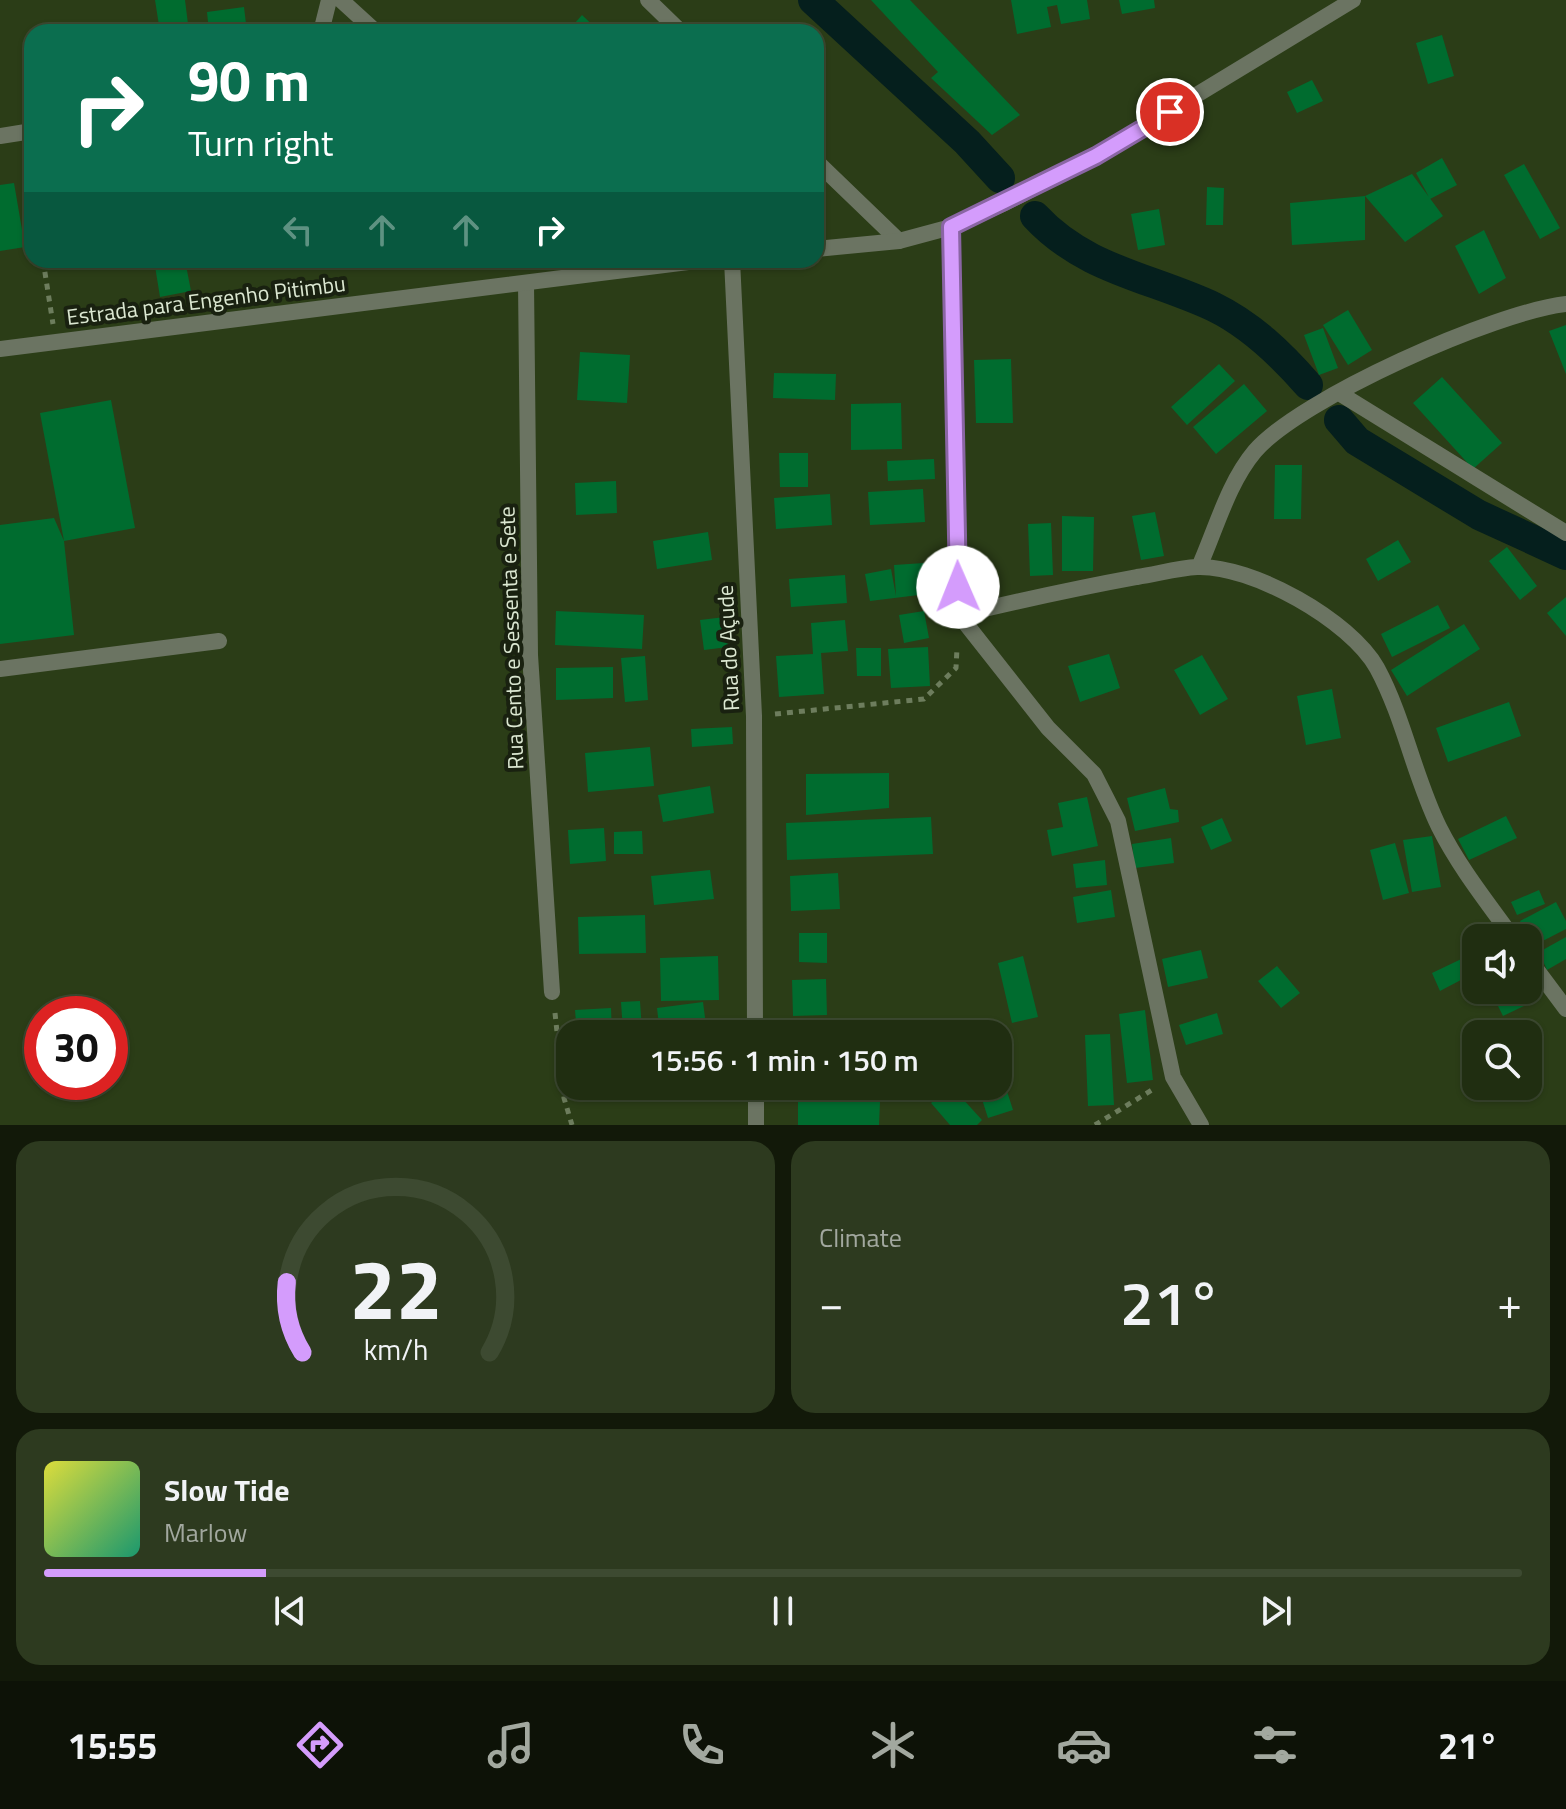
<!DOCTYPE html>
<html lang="en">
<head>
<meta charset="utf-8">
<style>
  :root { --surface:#202e11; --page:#2d3a1f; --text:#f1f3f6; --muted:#a2a89f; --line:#3d4a31; --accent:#d49cfc }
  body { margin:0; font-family:"Titillium Web",sans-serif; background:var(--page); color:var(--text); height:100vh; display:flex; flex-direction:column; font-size:30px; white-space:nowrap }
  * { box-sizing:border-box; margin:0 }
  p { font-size:26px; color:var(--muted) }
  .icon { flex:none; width:44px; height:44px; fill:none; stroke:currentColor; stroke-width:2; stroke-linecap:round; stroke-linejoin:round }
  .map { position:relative; height:1125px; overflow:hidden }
  .details { display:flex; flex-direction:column; gap:16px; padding:16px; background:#121909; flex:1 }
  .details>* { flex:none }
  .guide { position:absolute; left:24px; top:24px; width:800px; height:244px; border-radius:24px; box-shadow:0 2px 6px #0004,0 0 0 2px var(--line); background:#0b6e4f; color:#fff; overflow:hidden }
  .tools { position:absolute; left:1462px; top:924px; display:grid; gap:16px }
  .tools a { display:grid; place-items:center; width:80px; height:80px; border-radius:16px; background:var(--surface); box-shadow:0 2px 6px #0004,0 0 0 2px var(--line); font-size:40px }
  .speed { position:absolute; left:24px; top:996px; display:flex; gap:16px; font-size:40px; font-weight:700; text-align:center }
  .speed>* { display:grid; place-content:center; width:104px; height:104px; border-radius:50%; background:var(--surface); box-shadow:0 2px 6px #0004,0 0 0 2px var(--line); line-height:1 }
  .speed .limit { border:12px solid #d22; background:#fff; color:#111 }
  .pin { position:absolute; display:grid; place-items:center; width:68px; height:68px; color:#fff; margin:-34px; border:4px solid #fff; border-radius:50%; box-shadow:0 2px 8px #0007 }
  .me { position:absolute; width:88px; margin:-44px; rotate:359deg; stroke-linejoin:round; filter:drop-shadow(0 0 6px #0008) }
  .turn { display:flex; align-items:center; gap:28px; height:168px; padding:0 32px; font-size:36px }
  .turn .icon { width:104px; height:104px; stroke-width:2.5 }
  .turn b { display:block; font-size:56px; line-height:68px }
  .lanes { display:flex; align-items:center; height:76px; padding:0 32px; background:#0003; justify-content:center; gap:40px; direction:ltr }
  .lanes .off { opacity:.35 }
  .big { font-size:60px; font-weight:600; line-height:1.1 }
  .details .widget { flex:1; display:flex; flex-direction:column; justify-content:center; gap:12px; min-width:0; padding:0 28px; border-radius:24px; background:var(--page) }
  .details .dial { align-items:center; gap:0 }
  .dial svg { height:208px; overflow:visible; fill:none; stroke:var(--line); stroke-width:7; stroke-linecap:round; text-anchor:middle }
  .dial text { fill:var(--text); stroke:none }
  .song { display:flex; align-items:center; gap:24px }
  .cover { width:96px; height:96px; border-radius:12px; background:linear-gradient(135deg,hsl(60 70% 55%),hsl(160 70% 35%)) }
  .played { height:8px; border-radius:4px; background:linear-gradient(90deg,var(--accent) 15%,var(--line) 15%) }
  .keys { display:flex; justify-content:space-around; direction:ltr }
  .heat { display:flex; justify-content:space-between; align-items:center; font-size:44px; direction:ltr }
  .details .tiles { flex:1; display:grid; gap:16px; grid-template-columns:1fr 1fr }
  .widget:last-child { grid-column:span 2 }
  .trip { position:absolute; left:556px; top:1020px; width:456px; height:80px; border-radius:24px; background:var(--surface); box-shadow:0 2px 6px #0004,0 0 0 2px var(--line); font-weight:600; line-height:80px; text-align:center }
  .menu { display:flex; height:128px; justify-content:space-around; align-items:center; background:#0d1207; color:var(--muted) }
  .menu .icon { width:56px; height:56px }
  .menu .current { color:var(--accent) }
  .menu b { font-size:36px; color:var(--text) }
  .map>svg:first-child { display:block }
</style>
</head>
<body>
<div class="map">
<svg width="1566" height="1125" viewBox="0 0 1566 1125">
  <rect width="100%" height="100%" fill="#2b3d17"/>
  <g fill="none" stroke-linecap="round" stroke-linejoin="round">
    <path stroke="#051f1d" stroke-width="30" d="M813 0 967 142 1000 178
      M1035 216C1085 270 1150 277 1214 307 1251 325 1281 354 1308 385
      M1339 420 1357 441 1479 515 1566 555"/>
  </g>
  <path fill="#006c2f" d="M155 0H185L189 32H160Z
    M871 0H910L1020 115 992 135 931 78 938 72Z
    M1011 0H1087L1090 19 1061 24 1057 5 1047 7 1051 27 1017 34Z
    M1119 0H1154L1155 8 1122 14Z
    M244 7 247 32H209L207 12Z
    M582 15 600 32H567Z
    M1442 35 1454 76 1428 84 1416 43Z
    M1312 80 1323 101 1297 113 1287 92Z
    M1442 158 1457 185 1430 199 1416 173Z
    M1524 164 1560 228 1540 239 1504 175Z
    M1412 174 1443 216 1405 242 1365 196Z
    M14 183 25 247 0 251V185Z
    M1207 187 1224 188 1223 225H1206Z
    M1365 196V240L1292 245 1290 203Z
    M1159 209 1165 245 1138 250 1131 214Z
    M1484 230 1506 278 1479 294 1455 246Z
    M154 260H185L191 291 160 297Z
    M1348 310 1372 350 1348 365 1323 325Z
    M1566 325V374L1549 331Z
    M1323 328 1338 368 1319 375 1304 335Z
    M580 352 630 355 627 403 577 400Z
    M1011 359 1013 423H976L974 360Z
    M1219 364 1235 381 1187 425 1171 407Z
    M774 373 836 374 835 400 773 398Z
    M1442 377 1502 443 1473 469 1413 403Z
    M1244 384 1267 411 1216 454 1193 427Z
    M111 400 135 528 64 541 74 635 0 644V525L54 518 64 541 40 413Z
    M901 403 902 449 851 450V404Z
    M779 453H808V487H780Z
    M934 459 935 479 888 481 887 461Z
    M1275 465H1302L1301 519H1274Z
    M616 481 617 513 576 515 575 483Z
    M923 489 925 522 870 525 868 492Z
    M830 494 832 525 776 529 774 498Z
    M1155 512 1164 556 1141 560 1132 516Z
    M1062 516 1094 517 1093 571H1062Z
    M1051 523 1053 575 1030 576 1028 524Z
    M708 532 712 560 657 569 653 541Z
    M1398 540 1411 562 1378 581 1366 559Z
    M1507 547 1537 586 1520 600 1489 561Z
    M924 563 927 594 870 601 865 574 891 569 896 596 894 565Z
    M845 575 847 603 791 607 789 579Z
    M1566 597V636L1547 613Z
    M1438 605 1450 628 1392 657 1381 634Z
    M556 611 644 615 642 649 555 645Z
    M924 611 929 638 904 643 899 615Z
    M725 617 728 647 704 650 700 620Z
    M845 620 848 651 821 653 824 694 779 697 776 656 813 654 811 623Z
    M1464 624 1480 649 1407 696 1391 670Z
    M928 647 930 686 891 688 888 649Z
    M856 648H881V676H857Z
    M1109 654 1120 688 1080 702 1068 666Z
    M1202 655 1228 699 1200 715 1174 670Z
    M645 656 648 700 625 702 621 658Z
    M613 667V698L556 700V668Z
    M1332 689 1341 738 1306 745 1297 696Z
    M1509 702 1521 736 1448 762 1436 728Z
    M732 727 733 744 692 747 691 729Z
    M650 747 654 786 588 792 585 753Z
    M889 773V808L806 815V774Z
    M710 786 714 813 663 822 658 795Z
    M1165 788 1170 809 1178 810 1179 822 1135 831 1127 798Z
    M1087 797 1098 846 1052 856 1047 830 1063 827 1058 803Z
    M1506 816 1517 838 1469 860 1458 839Z
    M931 817 933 854 787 860 786 823Z
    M1222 818 1232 841 1211 850 1201 827Z
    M604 828 606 861 570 864 568 830Z
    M642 831 643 854H614V832Z
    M1432 836 1441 887 1412 892 1403 840Z
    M1171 838 1174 863 1135 868 1132 844Z
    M1395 843 1409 893 1383 900 1370 850Z
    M1105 860 1107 885 1076 888 1073 864Z
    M710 870 714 899 654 905 651 876Z
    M838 873 840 909 791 911 790 876Z
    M1111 890 1115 917 1077 923 1073 897Z
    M1539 890 1545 904 1517 915 1511 902Z
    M1556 902 1566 921V929L1533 946 1520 921Z
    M645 915 646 953 579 954 578 917Z
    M799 933H827V963L799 962Z
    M1566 937V959L1547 970 1539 952Z
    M1201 950 1208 978 1168 987 1162 959Z
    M1476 952V972L1440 991 1432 973Z
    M718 956 719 1000 661 1001 660 958Z
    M1023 956 1038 1017 1012 1023 998 963Z
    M1277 966 1300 993 1281 1008 1258 981Z
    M826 979 827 1015 793 1016 792 980Z
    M1533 983 1541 998 1503 1016 1495 1000 1518 990H1528Z
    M640 1001 642 1030 623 1031 621 1002Z
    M703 1002 707 1033 660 1034 657 1008Z
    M611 1008 612 1034H577L575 1010Z
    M1145 1010 1153 1080 1127 1083 1119 1014Z
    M1217 1013 1223 1034 1186 1045 1179 1025Z
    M1110 1034 1114 1105 1088 1106 1085 1035Z
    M1004 1082 1013 1110 988 1118 979 1090Z
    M951 1086 982 1120 977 1125H950L931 1103Z
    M798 1102H880L879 1125H798Z"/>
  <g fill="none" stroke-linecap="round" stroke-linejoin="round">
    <path stroke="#6d7d5d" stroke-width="5" stroke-dasharray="6 6" stroke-linecap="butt" d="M27 153 32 188
      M43 260 53 324
      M775 714 924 699 956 668 957 648
      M555 1013 564 1098 572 1125
      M1095 1125 1155 1088"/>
    <path stroke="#6b7462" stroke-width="16" d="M341 0 376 32
      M648 0 681 32
      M321 32 329 0
      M0 136 32 131
      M816 161 899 241
      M951 227 959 615 1048 728 1094 774 1118 821 1173 1077 1201 1125
      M526 283 530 655 552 992
      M1339 393 1566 533
      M1199 567C1216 529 1228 483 1255 451 1301 398 1495 312 1566 304
      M959 615C1018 601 1077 588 1137 577 1157 574 1178 568 1197 567 1252 565 1350 620 1377 668 1404 718 1414 776 1439 827 1459 867 1487 902 1513 938
      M0 669 219 641
      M1528 958 1566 1009"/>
    <path stroke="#6b7462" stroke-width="16" d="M816 249 899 241 951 227 1005 203 1096 156 1353 0
      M732 260 754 716 755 1034
      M0 349 704 260
      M756 1086V1125"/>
  </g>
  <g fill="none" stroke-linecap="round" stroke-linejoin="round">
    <defs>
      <path id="route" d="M958 587 951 227 1096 156 1170 112"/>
    </defs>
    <use href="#route" stroke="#8a65a4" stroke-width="20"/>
    <use href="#route" stroke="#d49cfc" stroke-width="14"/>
  </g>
  <g text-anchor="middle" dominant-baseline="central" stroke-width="8" stroke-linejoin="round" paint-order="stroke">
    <g font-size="22" fill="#dbe7d1" stroke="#192110">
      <text transform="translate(206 300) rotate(-7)">Estrada para Engenho Pitimbu</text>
      <text transform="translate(511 638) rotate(-92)">Rua Cento e Sessenta e Sete</text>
      <text transform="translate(728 648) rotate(-93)">Rua do Açude</text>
    </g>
  </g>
</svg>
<div class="tools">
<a><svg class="icon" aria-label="sound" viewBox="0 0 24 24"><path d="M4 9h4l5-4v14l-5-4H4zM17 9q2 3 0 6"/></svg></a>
<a><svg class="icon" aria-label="search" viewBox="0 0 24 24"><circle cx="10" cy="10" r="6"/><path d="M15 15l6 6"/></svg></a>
</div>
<div class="speed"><div class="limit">30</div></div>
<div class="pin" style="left:1170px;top:112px;background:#d93025"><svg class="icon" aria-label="arrive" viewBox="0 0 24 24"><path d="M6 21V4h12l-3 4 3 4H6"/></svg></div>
<svg class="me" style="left:958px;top:587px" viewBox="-20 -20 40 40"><circle r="19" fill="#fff"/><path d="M0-13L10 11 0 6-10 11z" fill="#d49cfc"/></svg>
<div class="trip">15:56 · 1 min · 150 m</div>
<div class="guide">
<div class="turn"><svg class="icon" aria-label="right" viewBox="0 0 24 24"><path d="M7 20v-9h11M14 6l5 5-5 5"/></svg><div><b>90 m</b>Turn right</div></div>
<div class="lanes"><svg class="icon off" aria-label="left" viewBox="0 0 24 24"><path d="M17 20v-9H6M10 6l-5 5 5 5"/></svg><svg class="icon off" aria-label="ahead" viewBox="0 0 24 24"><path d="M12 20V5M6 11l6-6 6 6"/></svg><svg class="icon off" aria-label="ahead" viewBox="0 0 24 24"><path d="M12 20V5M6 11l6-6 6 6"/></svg><svg class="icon" aria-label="right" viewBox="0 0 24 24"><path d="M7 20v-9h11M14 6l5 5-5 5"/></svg></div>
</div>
</div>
<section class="details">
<div class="tiles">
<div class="widget dial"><svg viewBox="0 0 100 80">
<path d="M14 69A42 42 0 1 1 86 69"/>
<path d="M14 69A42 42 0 0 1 8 42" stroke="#d49cfc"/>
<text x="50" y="56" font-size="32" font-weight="700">22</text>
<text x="50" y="72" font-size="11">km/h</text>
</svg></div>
<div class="widget"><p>Climate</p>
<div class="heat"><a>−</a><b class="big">21°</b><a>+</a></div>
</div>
<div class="widget">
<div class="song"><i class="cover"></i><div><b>Slow Tide</b><p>Marlow</p></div></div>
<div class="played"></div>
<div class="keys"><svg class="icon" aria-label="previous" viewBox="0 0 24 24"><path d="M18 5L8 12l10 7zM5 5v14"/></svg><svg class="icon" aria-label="pause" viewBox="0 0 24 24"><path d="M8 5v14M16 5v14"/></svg><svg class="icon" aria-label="next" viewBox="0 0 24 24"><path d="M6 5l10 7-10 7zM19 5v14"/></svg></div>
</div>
</div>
</section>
<nav class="menu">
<b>15:55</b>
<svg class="icon current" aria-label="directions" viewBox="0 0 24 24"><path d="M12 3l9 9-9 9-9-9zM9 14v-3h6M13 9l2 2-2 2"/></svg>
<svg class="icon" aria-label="music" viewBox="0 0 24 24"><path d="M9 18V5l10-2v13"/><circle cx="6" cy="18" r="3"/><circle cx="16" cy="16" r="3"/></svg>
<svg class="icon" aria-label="phone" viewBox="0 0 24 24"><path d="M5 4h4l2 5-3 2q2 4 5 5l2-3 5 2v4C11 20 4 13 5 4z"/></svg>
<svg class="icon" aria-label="climate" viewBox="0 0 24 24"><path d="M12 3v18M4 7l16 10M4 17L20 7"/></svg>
<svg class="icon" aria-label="car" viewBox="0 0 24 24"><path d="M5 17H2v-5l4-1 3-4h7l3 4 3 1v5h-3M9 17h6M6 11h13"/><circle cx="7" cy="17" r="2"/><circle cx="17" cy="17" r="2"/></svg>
<svg class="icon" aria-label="filters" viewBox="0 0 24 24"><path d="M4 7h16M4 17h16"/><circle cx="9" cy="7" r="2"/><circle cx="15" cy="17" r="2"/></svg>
<b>21°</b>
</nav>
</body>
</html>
